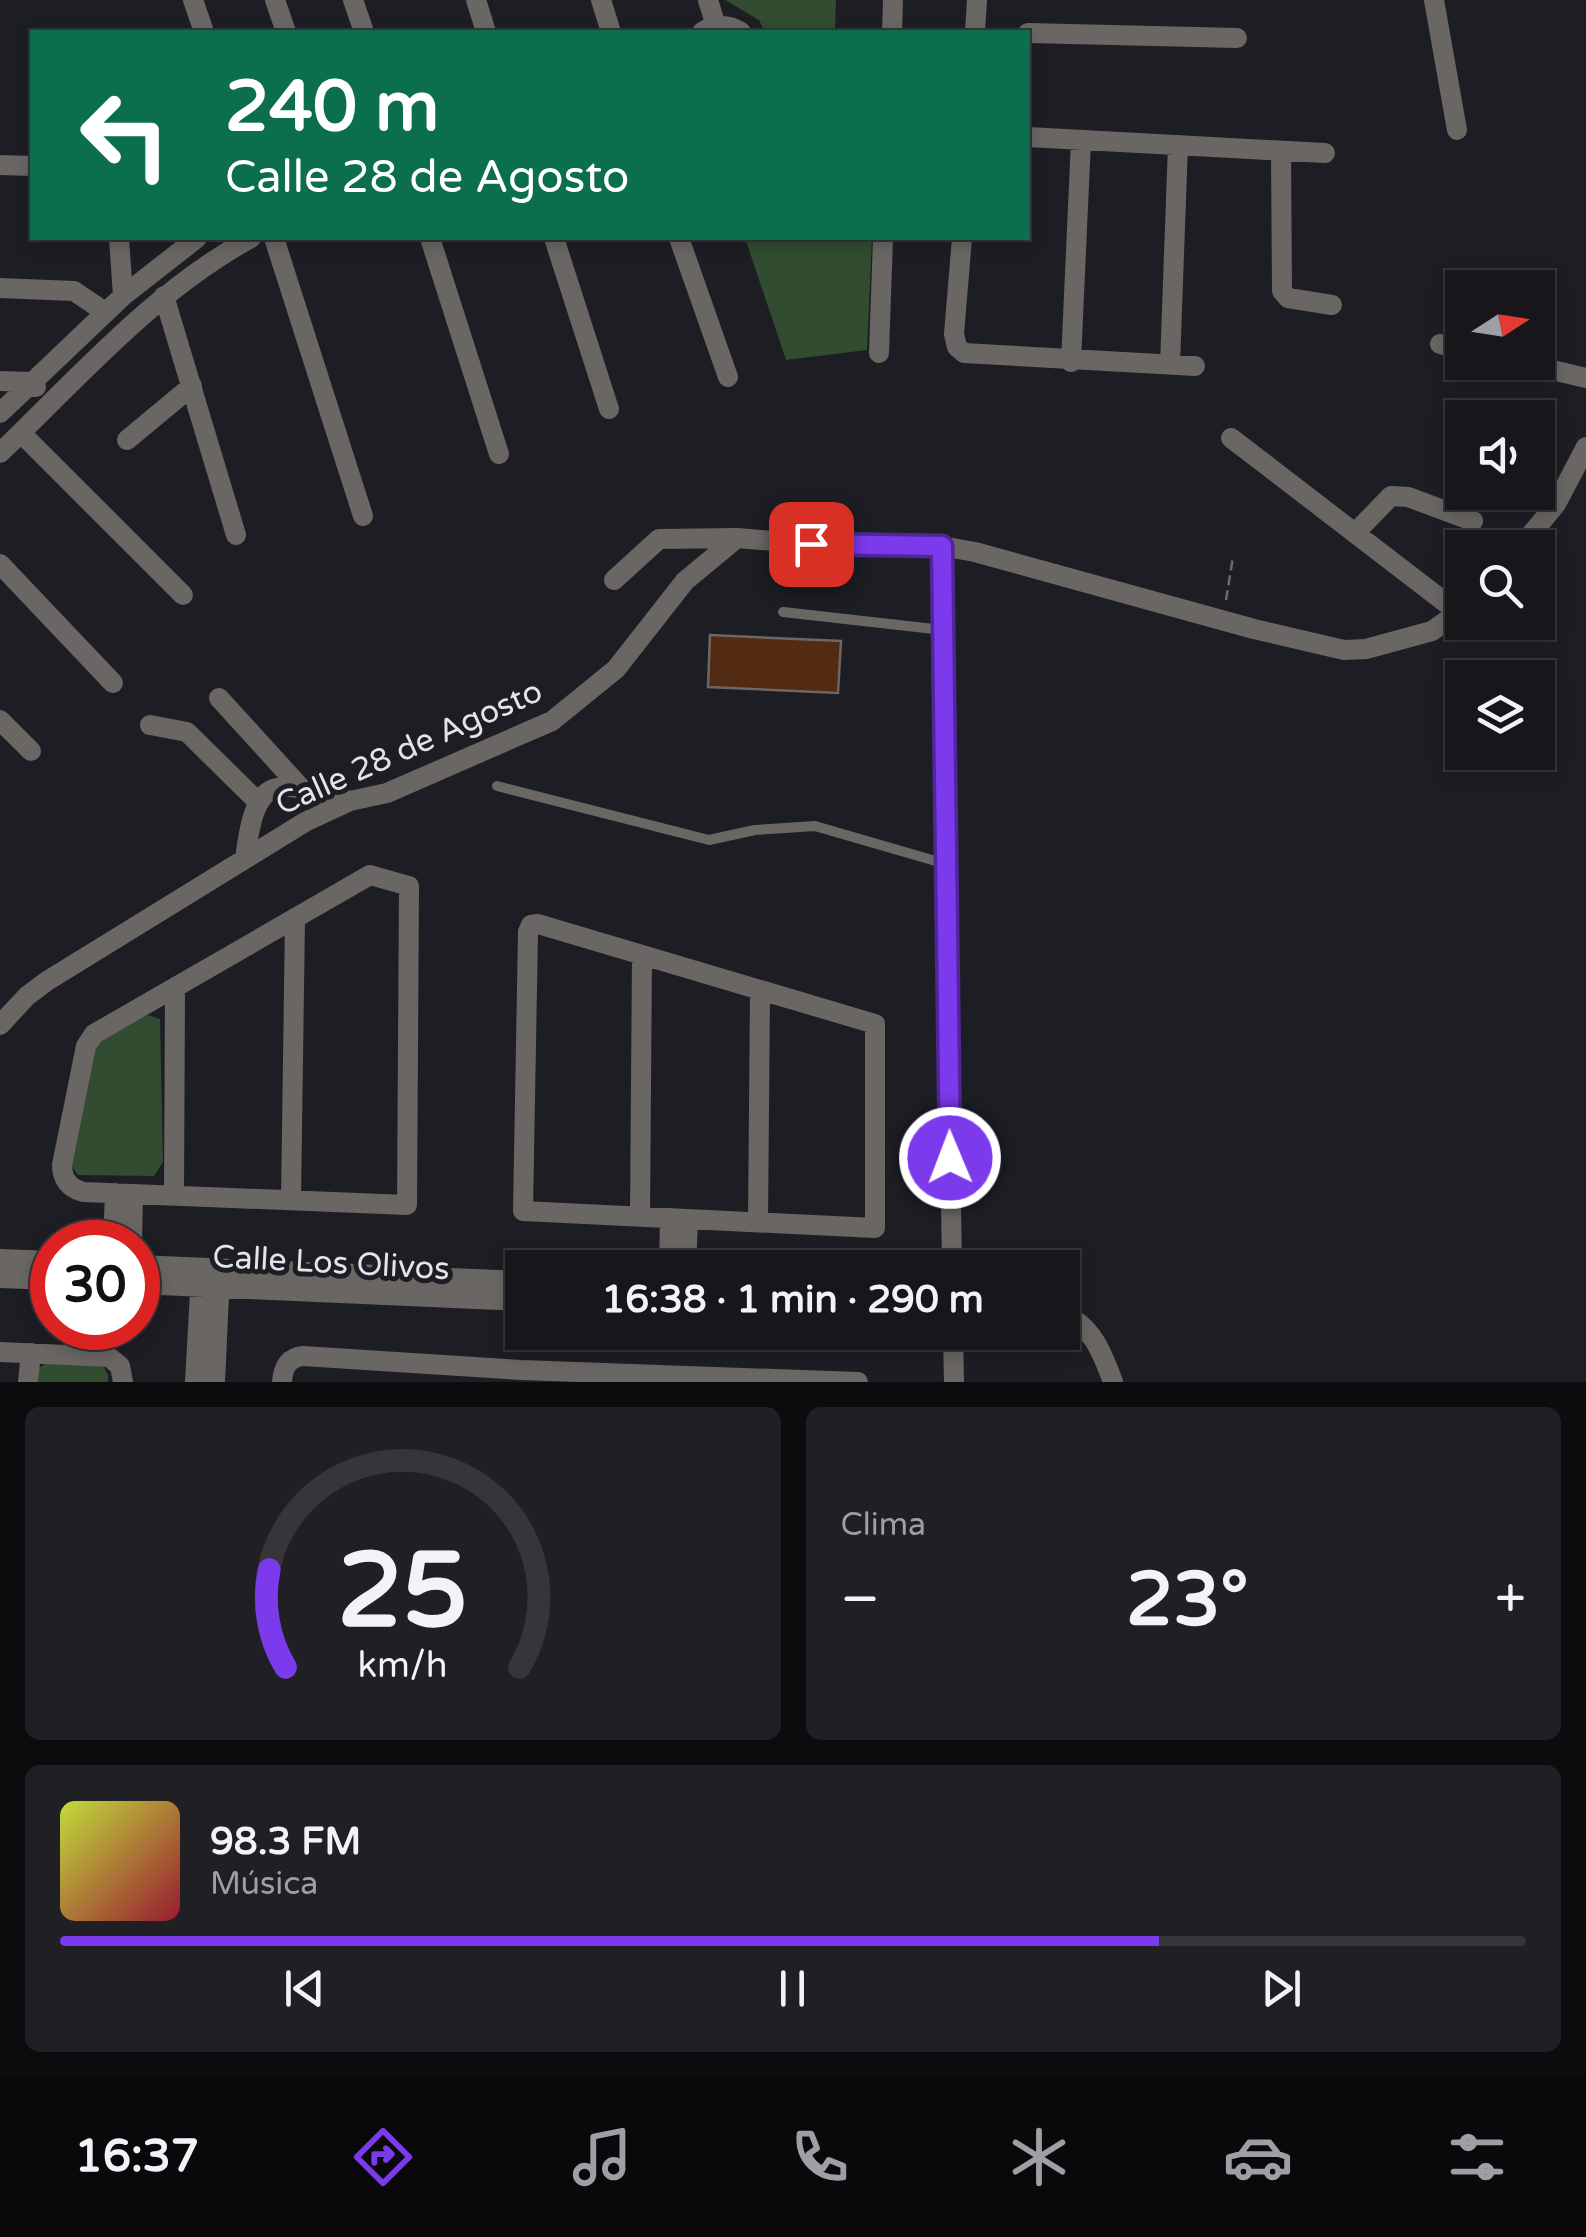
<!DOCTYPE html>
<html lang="es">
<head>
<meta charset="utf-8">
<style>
  :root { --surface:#16161b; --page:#1f1f24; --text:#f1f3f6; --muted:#9e9fa3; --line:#35353a; --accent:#7c3aed }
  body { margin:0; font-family:"Varela Round",sans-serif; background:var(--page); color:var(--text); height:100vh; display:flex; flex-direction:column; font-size:38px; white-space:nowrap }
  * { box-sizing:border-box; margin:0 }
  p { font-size:32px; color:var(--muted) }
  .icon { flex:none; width:55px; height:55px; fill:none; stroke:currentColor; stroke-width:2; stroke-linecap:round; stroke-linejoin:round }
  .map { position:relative; height:1382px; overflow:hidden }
  .side { display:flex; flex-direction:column; gap:25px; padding:25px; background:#0c0c0f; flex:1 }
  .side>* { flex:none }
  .top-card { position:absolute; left:30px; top:30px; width:1000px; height:210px; border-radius:0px; box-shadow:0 5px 15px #0003,0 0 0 2px var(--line); background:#0b6e4f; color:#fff; overflow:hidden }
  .needle { width:65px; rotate:78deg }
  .fabs { position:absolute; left:1445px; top:270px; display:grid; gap:20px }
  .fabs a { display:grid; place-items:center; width:110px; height:110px; border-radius:0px; background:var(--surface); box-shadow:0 5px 15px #0003,0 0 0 2px var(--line); font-size:50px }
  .speed { position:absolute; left:30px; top:1220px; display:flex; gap:20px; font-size:50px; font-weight:700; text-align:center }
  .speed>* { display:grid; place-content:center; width:130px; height:130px; border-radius:50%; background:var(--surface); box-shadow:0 5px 15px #0003,0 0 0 2px var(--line); line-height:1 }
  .speed .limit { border:15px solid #d22; background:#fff; color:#111 }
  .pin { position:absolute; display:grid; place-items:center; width:85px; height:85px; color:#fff; margin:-42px; border-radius:20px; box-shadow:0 5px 15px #0006 }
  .me { position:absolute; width:110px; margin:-55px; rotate:359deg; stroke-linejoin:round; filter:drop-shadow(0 0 8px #0008) }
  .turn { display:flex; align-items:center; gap:35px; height:210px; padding:0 30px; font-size:45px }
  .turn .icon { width:130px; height:130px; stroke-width:2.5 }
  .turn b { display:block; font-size:70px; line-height:85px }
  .big { font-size:75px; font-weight:800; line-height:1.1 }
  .side .card { flex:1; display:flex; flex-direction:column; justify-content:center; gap:15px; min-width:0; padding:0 35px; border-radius:15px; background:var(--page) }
  .side .dial { align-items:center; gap:0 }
  .dial svg { height:260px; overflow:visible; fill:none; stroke:var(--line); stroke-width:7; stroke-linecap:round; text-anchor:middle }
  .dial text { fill:var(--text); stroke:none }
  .song { display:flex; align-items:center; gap:30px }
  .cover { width:120px; height:120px; border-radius:15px; background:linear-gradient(135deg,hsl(70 70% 55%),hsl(350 70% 35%)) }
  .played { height:10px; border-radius:5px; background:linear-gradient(90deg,var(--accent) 75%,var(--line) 75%) }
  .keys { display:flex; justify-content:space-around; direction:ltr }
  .heat { display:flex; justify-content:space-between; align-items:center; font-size:55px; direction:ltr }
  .side .tiles { flex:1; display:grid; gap:25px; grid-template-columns:1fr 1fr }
  .card:last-child { grid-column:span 2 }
  .trip { position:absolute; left:505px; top:1250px; width:575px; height:100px; border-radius:0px; background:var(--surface); box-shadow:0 5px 15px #0003,0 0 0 2px var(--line); font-weight:800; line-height:100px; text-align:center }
  .menu { display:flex; height:160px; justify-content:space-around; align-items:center; background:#09090b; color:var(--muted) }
  .menu .icon { width:70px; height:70px }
  .menu .active { color:var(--accent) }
  .menu b { font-size:45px; color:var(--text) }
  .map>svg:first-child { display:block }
</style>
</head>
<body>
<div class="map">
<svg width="1586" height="1382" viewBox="0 0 1586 1382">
  <rect width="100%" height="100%" fill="#1d1e24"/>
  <path fill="#314c30" d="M725 0H836L835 32H765L759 20Z
    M745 238H872L867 350 786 360Z
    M148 1015 160 1019 163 1162 154 1176 78 1175 69 1163 94 1046 103 1036Z
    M51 1360 102 1364 108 1375V1382H37L39 1368Z"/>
  <path fill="#532a12" stroke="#6d6662" stroke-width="2.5" d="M710 635 841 641 838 693 708 687Z"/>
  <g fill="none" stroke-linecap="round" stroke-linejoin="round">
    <path stroke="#696a6f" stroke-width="2.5" stroke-dasharray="10 5" stroke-linecap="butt" d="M1226 600 1233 557"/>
    <path stroke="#696664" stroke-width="10" d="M783 612 943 630
      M497 786 709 840 755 830 815 826 946 864"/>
    <path stroke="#696664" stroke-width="20" d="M193 0 204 32
      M275 0 286 32
      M353 0 364 32
      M476 0 486 32
      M601 0 611 32
      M708 0 716 26
      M1434 0 1457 130
      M702 32C714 24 728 24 741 32
      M892 32 893 0
      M975 32 977 0
      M1028 33 1237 38
      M1028 137 1325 153
      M1281 151 1282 291 1288 298 1332 305
      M0 165 32 166
      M119 238 123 296
      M274 238 363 516
      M430 238 499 454
      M554 238 609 409
      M679 238 728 377
      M962 238 954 334 957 347 964 353 1195 366
      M0 288 74 291 105 312
      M164 296 236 535
      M1440 344 1462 349
      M879 353 883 238
      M1071 362 1081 140
      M1519 362 1586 378
      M1170 364 1178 145
      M0 381 31 382 36 387
      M0 413 123 296 197 238
      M21 433 183 595
      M1231 438 1459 613
      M127 440 192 386
      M0 453C79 377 154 291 251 238
      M1355 533 1391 496 1408 497 1473 521
      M941 546 952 1268
      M1520 548 1556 504 1586 447
      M0 564 113 683
      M614 580 659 539 737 538
      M219 698 300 787
      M0 720 31 751
      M150 725 187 732 257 801
      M245 859C256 771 274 780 350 801
      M370 875 409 886 407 1205 83 1192C69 1188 62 1179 62 1165L86 1046 94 1034Z
      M538 924 875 1024V1228L523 1211 528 932 531 925Z
      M0 1025 27 996 47 981 305 822 350 801 387 793 552 721 616 669 685 581 737 538 811 544 941 546 975 552 1254 629 1344 650 1366 649 1432 631 1462 610
      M174 1196 175 987
      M291 1201 295 918
      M640 1216 642 955
      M758 1222 760 992
      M113 1242 115 1193
      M132 1242 133 1194
      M0 1259 52 1261
      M138 1265 522 1281
      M669 1268 670 1218
      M686 1268 688 1219
      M0 1278 52 1280
      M138 1284 522 1301
      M1062 1314C1092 1324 1103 1355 1113 1382
      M953 1332 954 1382
      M0 1352 109 1357 120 1366 123 1382
      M28 1382 31 1353
      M195 1382 201 1274
      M215 1382 220 1274
      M282 1382C283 1368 287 1358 303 1356L521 1370 858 1382"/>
  </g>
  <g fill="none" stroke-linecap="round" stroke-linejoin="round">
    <defs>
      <path id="route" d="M811 544 942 546 950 1158"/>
    </defs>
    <use href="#route" stroke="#51269a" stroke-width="25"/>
    <use href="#route" stroke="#7c3aed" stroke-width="18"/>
  </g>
  <g text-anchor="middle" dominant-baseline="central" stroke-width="10" stroke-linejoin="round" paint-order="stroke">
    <g font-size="32" fill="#e3e4e9" stroke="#1d1e24">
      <text transform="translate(409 748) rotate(-24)">Calle 28 de Agosto</text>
      <text transform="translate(331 1263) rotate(3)">Calle Los Olivos</text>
    </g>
  </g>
</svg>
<div class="fabs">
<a><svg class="needle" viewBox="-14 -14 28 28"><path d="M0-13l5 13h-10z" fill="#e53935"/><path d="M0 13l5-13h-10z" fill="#9e9fa3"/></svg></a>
<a><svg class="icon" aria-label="sound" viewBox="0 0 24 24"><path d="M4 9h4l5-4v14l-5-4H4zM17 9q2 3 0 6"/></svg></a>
<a><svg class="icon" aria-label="search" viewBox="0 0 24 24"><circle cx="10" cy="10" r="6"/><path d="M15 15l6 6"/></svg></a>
<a><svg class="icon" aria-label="layers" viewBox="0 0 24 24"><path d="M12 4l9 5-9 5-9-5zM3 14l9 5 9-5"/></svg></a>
</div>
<div class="speed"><div class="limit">30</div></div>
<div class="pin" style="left:811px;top:544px;background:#d93025"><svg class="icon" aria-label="arrive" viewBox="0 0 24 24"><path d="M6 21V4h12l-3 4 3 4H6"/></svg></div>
<svg class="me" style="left:950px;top:1158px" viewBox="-20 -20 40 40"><circle r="17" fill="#7c3aed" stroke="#fff" stroke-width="3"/><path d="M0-11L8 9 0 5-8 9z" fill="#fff"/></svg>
<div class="trip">16:38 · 1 min · 290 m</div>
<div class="top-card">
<div class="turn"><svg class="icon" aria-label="left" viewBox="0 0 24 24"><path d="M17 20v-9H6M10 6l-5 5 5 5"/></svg><div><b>240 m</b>Calle 28 de Agosto</div></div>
</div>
</div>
<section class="side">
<div class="tiles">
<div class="card dial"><svg viewBox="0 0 100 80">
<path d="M14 69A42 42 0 1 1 86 69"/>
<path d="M14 69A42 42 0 0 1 9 39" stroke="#7c3aed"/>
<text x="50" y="56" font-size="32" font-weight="700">25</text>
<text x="50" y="72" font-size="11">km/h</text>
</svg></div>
<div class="card"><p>Clima</p>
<div class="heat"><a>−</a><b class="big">23°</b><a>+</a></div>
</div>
<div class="card">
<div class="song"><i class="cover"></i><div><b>98.3 FM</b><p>Música</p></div></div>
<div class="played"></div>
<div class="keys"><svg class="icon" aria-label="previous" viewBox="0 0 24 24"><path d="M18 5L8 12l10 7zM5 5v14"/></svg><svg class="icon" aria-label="pause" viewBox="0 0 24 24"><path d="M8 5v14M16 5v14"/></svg><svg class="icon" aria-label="next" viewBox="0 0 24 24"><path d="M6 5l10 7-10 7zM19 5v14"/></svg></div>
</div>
</div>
</section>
<nav class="menu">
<b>16:37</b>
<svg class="icon active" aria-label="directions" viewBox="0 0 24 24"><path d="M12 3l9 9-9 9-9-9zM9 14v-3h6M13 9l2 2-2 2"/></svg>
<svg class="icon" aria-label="music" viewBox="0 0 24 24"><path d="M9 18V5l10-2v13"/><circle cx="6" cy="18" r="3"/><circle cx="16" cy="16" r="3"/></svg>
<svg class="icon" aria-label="phone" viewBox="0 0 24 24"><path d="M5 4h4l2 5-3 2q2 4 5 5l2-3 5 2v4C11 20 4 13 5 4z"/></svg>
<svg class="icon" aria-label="climate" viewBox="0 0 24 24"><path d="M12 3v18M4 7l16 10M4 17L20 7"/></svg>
<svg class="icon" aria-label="car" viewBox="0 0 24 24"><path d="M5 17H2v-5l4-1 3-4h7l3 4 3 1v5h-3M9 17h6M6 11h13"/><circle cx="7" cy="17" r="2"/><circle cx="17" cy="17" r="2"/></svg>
<svg class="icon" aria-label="filters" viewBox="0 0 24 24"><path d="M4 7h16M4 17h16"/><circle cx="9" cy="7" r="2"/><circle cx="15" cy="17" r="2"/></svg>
</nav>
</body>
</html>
